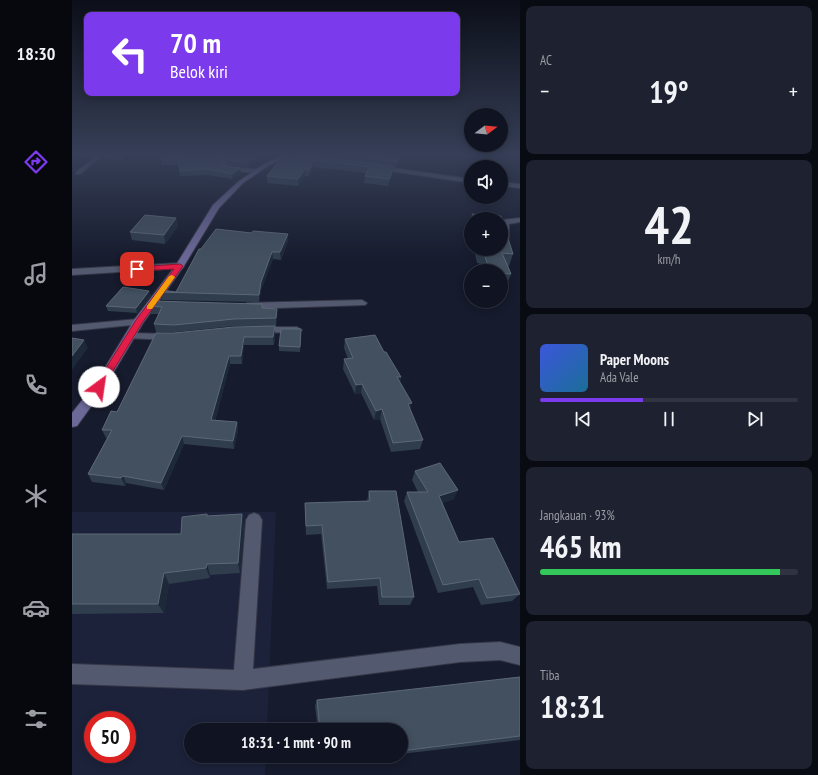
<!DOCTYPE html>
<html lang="id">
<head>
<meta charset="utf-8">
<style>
  :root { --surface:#101422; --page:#1e212f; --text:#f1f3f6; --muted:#9c9ea5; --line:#303340; --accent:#7c3aed }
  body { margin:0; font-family:"PT Sans Narrow",sans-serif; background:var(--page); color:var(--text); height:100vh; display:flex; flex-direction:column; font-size:15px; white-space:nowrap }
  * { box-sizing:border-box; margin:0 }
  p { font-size:13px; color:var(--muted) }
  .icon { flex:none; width:22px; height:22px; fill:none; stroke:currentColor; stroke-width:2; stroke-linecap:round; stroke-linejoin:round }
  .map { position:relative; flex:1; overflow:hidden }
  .panel { display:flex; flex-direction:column; gap:6px; padding:6px; background:#090b13; width:298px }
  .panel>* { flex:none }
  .guide { position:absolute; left:12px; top:12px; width:376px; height:84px; border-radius:8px; box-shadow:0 2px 10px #0003,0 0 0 1px var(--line); background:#7c3aed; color:#fff; overflow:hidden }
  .needle { width:26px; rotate:74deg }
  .controls { position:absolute; left:392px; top:108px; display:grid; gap:8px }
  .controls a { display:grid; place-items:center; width:44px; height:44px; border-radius:50%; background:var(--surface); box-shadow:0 2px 10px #0003,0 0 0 1px var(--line); font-size:20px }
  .speed { position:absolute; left:12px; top:711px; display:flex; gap:8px; font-size:20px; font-weight:700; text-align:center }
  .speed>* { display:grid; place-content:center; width:52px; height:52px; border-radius:50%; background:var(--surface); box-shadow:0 2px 10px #0003,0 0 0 1px var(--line); line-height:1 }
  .speed .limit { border:6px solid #d22; background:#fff; color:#111 }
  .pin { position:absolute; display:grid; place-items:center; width:34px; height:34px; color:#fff; margin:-17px; border-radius:8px; box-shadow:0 2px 6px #0006 }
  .me { position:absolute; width:44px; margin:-22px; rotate:31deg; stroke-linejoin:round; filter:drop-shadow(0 0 3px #0008) }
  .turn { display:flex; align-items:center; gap:14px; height:84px; padding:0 20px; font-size:18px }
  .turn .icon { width:52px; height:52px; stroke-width:2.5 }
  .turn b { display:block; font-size:28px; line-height:34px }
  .big { font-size:30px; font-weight:600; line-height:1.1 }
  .panel .widget { flex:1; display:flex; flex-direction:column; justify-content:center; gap:6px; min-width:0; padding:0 14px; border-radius:8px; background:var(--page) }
  .panel .dial { align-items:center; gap:0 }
  .dial b { font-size:52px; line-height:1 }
  .song { display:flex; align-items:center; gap:12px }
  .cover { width:48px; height:48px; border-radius:6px; background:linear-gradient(135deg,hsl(230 70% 55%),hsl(200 70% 35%)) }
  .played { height:4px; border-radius:2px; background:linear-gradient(90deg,var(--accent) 40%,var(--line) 40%) }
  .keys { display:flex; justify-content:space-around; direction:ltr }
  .heat { display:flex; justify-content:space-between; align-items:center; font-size:22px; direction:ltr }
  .charge { height:6px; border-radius:3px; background:linear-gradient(90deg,#34c759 93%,var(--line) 0) }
  .trip { position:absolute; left:112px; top:723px; width:224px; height:40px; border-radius:20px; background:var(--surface); box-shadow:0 2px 10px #0003,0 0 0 1px var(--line); font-weight:600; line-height:40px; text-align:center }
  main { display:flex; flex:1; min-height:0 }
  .tab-bar { display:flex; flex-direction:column; width:72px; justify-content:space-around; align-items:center; background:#06080e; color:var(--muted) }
  .tab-bar .icon { width:28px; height:28px }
  .tab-bar .current { color:var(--accent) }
  .tab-bar b { font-size:18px; color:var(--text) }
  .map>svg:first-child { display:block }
</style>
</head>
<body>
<main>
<nav class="tab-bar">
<b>18:30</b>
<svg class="icon current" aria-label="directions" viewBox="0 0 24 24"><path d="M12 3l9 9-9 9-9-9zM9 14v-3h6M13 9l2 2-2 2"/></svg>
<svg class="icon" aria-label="music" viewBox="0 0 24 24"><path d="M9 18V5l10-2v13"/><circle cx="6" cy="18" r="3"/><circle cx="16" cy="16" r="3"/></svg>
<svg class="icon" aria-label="phone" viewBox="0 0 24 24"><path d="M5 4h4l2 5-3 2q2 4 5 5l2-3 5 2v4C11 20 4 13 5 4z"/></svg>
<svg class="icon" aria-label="climate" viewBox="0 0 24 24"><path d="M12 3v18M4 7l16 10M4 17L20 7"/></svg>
<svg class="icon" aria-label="car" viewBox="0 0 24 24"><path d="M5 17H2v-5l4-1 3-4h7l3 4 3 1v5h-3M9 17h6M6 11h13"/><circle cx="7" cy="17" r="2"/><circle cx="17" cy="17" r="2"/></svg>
<svg class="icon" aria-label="filters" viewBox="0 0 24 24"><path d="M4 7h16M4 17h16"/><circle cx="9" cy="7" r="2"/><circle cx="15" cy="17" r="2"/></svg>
</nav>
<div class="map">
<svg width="448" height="775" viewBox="0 0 448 775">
  <rect width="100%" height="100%" fill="#161b2d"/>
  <path fill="#1c223a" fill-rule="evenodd" d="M0 512H204L195 730H119V756H194L193 775H0ZM21 720H55V754H21Z"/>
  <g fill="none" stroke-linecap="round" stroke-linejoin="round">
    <defs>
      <path id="minor" d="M28 153H34L8 174H4V172Z
        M147 153H153L156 167 185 169 188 171 185 173 151 170Z
        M307 166 399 179V183L305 169V167Z
        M429 182 448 184V188L429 186Z
        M448 218V222L437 224V238H431L429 222 430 220Z
        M108 263 111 264 112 266 111 268 0 275V269Z
        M290 300 295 303 293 305 175 309 170 306 175 303Z
        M66 319 70 320 71 322 70 324 0 331V325Z
        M188 327H225L230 330 225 333 184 332 183 330Z
        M58 333 98 334 103 337 98 340 54 338 53 336Z
        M182 513 187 515 190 520 181 669 388 644 428 642 448 647V665L428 660 388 662 171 690 0 684V664L162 670 174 520 177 515Z"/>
      <path id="secondary" d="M213 153H220L196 166 171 183 147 208 112 266 71 323 31 390 5 426 0 427V413L23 384 62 320 104 265 141 205 167 181 192 164Z"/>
    </defs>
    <use href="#minor" stroke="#363747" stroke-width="2"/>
    <use href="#secondary" stroke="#363747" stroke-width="2"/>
    <use href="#minor" fill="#535a70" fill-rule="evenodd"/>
    <use href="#secondary" fill="#6c6898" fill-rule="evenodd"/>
  </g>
  <path fill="#2f3d4d" d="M13 153H26L19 159 12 158 11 154Z
    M31 153H57L51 161 29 159 27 155Z
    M91 153 149 166 169 173 160 179 136 175 108 176 107 165H90L89 160Z
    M154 153H196L177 167 157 166Z
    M213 153 304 164 227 153H330L324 167H322L321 173 316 186 292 183 293 176 294 173 242 167 237 176H233L226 186 195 183V176Z
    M400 214 429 216 441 254 437 266H436L439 274 434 286H429V271H409L407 263H405L402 249H429V219H399Z
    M104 218 106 226 93 244 60 240 58 232Z
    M399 219V234L397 226Z
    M180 233 216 241 209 260 201 259 189 290 187 302 90 300 88 292H104L129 249Z
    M77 291 79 296 65 313 36 311 34 306Z
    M77 306 205 309V317L204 326H163L104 332H84L82 324 87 314H79Z
    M229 329 228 352 207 351V346Z
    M84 333 203 334 202 345H172L170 364H158L143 421 165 422 166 430 162 449 112 444 92 490 54 483 53 486 20 482 16 474 35 438H34L30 430 45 412Z
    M273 339 312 352 329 377 328 382 338 411 351 440 348 449 319 452 308 419 302 420 289 393 283 394 271 369 272 359H276L272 348Z
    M343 471 382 499 370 503 387 542 448 594 440 601 409 605 401 587 366 593 332 501 335 492H346L340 480Z
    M297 491 342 597 338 605H307L305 586 255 589 249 534 234 535 233 512V503L295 501Z
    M170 514 172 526 168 573 138 575V578L97 584 92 613 0 614V534H109L136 516Z
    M448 677V740L329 754V730H246L243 706 245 700Z
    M249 756H314L250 764Z"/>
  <path fill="#1d2838" d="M20 153H26L19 159 17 155Z
    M53 153H57L51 161 50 157Z
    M189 153H196L177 167 176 162Z
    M329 153H330L324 167 325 162Z
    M242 160V167L237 176V170Z
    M322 167 321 173 316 186 317 179Z
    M168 168 169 173 160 179V174Z
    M233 169V176L226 186V179Z
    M104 218 106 226 93 244 92 235Z
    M216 234V241L209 260 208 252Z
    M200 252 201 259 189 290 187 302V295L189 282Z
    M77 291 79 296 65 313 64 308Z
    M205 309V317L204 326V318Z
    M203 326V334L202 345 201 337Z
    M172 337V345L170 364 169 356Z
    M12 340 16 348 0 370V356Z
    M157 356 158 364 141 428 139 420Z
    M325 377H329L327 386Z
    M290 384 289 393 283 394 284 385Z
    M340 403 338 413 336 404Z
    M310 409 308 419 302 420 304 411Z
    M165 422 166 430 162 449 161 441Z
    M110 436 112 444 92 490 89 483Z
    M51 476 54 483 53 486 49 478Z
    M386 490 382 499 363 505 367 496Z
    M170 514 172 526 168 573 166 563Z
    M135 564 138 575V578L134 568Z
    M92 573 97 584 92 613 86 604Z"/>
  <path fill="#42505f" stroke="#5c6877" d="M13 153H20L17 155 11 154Z
    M31 153H53L50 157 27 155Z
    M91 153H146L149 166 168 168 160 174 136 169 108 171 106 160H89Z
    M155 153H189L176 162 157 160Z
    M213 153H222L322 167 317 179 293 176 298 167 242 160 237 170 233 169 226 179 195 176Z
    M260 153H329L325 162Z
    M400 214 429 216 441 254 430 253 439 274 429 273V271H418L411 251H409V249H429V219H402Z
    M73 215 104 218 92 235 58 232Z
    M144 229 180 233 181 231 216 234 208 252H200L189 282 187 295 88 292 89 290 104 292 127 249H129Z
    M51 287 77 291 64 308 34 306Z
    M81 301 186 304H190V308L205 309 204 318 162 319 102 325 82 324 90 307 77 306Z
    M203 326 201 337H172L169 356H157L139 420 165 422 161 441 110 436 89 483 51 476 49 478 16 474 40 430H30L39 411 45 412 84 333H102L162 327Z
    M209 329H229L228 347 207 346Z
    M303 335 312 352H314L329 377H325L340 403 336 404 351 440 321 443 310 409 304 411 290 384 284 385 272 359 281 358 273 339Z
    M0 338 12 340 0 356Z
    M368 463 386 490 367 496 387 542 421 538 448 594 415 598 407 579 371 585 335 492H356L343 471Z
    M297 491H324L342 597H310L308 578 256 582 250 525 234 526 233 503 298 501Z
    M135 514V516L170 514 166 563 135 564 134 568 92 573 86 604H0V534H109L110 517Z
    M448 677V736L329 751V730H248L245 700Z
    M251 756H287L251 760Z"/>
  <linearGradient id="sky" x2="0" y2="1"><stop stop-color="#0c0f19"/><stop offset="0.59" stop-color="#363f57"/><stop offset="1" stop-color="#363f57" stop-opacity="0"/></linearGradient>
  <rect width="448" height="261" fill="url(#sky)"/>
  <path fill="#e11d48" stroke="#92132f" d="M108 264 111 266 70 323 30 389H24L22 387 64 320 102 269 65 271 62 269 65 267Z"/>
  <path fill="#f59e0b" d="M100 275 103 277 80 309H75V306L97 276Z"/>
</svg>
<div class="controls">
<a><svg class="needle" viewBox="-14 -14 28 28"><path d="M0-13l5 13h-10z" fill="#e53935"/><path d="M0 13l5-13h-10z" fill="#9c9ea5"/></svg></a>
<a><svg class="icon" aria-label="sound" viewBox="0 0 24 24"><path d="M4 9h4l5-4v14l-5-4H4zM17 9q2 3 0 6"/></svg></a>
<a>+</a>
<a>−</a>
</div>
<div class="speed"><div class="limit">50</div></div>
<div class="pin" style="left:65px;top:269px;background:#d93025"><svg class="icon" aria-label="arrive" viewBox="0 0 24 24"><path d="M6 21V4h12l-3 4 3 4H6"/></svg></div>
<svg class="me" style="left:27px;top:387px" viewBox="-20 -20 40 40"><circle r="19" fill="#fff"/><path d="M0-13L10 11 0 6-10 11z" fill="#e11d48"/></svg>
<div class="trip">18:31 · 1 mnt · 90 m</div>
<div class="guide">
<div class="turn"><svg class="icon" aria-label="left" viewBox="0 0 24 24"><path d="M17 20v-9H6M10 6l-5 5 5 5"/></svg><div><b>70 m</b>Belok kiri</div></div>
</div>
</div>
<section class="panel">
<div class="widget"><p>AC</p>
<div class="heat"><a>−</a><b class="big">19°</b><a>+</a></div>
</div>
<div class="widget dial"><b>42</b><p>km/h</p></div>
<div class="widget">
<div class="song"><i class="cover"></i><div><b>Paper Moons</b><p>Ada Vale</p></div></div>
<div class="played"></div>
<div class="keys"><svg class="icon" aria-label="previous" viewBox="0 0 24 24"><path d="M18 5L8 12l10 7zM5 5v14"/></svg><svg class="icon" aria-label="pause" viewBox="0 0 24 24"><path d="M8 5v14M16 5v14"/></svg><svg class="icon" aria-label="next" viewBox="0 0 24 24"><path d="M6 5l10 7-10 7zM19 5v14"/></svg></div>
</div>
<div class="widget"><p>Jangkauan · 93%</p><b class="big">465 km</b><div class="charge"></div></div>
<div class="widget"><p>Tiba</p><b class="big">18:31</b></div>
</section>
</main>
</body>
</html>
